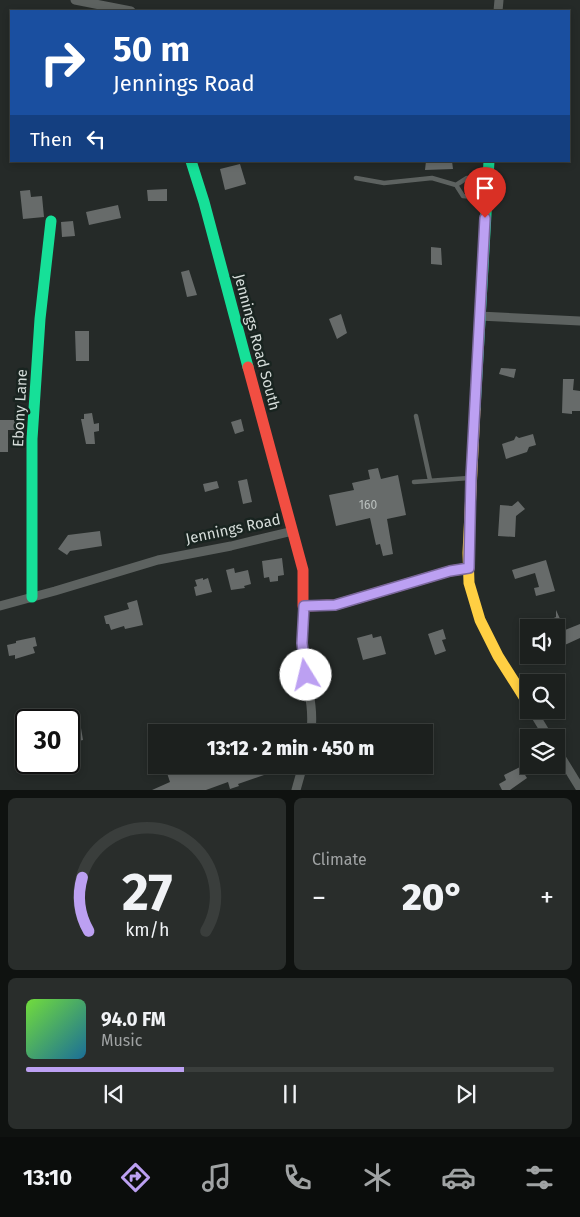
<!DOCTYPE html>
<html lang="en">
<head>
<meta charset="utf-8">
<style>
  :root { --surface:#1c201e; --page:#292d2b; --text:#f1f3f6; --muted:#a0a3a4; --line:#3a3e3c; --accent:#bca0f2 }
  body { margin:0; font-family:"Fira Sans",sans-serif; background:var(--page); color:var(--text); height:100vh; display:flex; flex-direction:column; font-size:19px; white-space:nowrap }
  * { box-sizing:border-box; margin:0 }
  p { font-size:16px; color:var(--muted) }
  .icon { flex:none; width:28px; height:28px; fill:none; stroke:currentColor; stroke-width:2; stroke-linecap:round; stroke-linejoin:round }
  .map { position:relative; height:790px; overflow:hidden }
  .side { display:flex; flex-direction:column; gap:8px; padding:8px; background:#0f1210; flex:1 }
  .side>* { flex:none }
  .hud { position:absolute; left:10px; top:10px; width:560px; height:152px; border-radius:0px; box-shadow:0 2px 8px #0003,0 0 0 1px var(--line); background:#1a4fa0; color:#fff; overflow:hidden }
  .buttons { position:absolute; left:520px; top:619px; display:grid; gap:10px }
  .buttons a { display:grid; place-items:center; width:45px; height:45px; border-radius:0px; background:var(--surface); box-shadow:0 2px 8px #0003,0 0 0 1px var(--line); font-size:25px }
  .speed { position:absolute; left:15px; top:709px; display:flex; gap:10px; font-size:25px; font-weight:700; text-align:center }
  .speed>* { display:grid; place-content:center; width:65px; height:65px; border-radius:50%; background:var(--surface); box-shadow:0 2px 8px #0003,0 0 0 1px var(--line); line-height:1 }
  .speed .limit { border:2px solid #111; border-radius:8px; background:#fff; color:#111 }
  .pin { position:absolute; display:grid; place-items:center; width:42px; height:42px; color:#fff; margin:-51px -21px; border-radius:50% 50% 50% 0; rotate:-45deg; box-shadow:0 0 5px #0007 }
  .pin .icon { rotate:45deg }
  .me { position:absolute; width:55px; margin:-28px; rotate:351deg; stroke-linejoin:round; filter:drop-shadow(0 0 4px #0008) }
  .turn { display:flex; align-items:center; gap:18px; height:105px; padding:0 20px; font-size:22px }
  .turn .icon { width:65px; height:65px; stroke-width:2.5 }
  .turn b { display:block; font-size:35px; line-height:42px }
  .then { display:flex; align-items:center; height:48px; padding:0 20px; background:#0003; gap:10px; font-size:19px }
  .big { font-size:38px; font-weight:800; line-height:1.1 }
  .side .card { flex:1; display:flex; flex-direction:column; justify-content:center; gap:8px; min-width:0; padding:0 18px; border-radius:8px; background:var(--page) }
  .side .dial { align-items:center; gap:0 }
  .dial svg { height:130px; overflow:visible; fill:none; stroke:var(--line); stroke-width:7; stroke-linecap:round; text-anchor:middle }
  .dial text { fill:var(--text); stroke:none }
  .song { display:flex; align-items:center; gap:15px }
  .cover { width:60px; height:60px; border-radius:8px; background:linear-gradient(135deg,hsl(100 70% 55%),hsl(200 70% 35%)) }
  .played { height:5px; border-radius:2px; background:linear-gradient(90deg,var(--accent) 30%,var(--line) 30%) }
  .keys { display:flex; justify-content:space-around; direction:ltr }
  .heat { display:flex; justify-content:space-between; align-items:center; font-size:28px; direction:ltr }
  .side .tiles { flex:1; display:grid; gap:8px; grid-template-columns:1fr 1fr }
  .card:last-child { grid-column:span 2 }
  .trip { position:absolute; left:148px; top:724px; width:285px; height:50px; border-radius:0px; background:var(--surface); box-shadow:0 2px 8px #0003,0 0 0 1px var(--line); font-weight:800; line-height:50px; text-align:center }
  .dock { display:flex; height:80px; justify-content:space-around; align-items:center; background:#0b0d0c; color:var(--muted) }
  .dock .icon { width:35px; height:35px }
  .dock .selected { color:var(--accent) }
  .dock b { font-size:22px; color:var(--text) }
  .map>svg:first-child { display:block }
</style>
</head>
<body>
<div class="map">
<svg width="580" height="790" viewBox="0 0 580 790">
  <rect width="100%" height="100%" fill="#252a28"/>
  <path fill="#676b6a" d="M426 161H452L453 169 425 170Z
    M240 164 246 184 225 190 220 169Z
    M167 189V201H148L147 190Z
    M30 190 31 197 42 196 44 217 23 219 20 191Z
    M118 205 121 218 89 225 86 212Z
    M73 221 75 236 62 237 61 222Z
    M431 247 441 248 442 265 431 264Z
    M189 270 197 295 187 297 181 272Z
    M341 314 347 333 337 339 329 319Z
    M75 331H89V361H76Z
    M501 368 516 369 514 378 499 374Z
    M563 379H574L573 390 580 391V411H572V414L562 413Z
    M92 413 94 424 99 423V431L94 432 95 444H86L81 419H84V414Z
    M241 419 244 431 235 434 231 422Z
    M0 420H18V430H8V452H0Z
    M533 434 536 445 529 447 527 452 506 459 502 444 514 440 516 436 519 438Z
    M378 468 381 479 398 475 406 515 387 519 393 554 383 556 380 544 376 545 370 518 336 526 329 495 354 490 352 483 370 479 368 470Z
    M247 479 252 502 243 504 238 481Z
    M217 481 219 488 205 492 203 484Z
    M518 501 525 509 516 516 515 537 498 536 500 505 512 506Z
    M100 531 102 546 70 551 67 555 58 549 68 535Z
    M282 558 284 575 278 576V581L270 582 269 577 264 578 262 561Z
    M546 560 555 591 536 596 534 588 539 587 535 573 515 579 512 570Z
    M234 568 235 573 248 570 251 584 244 586 245 588 231 590 226 570Z
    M203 578V580L208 578 212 592 196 596 194 587 197 586 195 580Z
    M137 600 143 625 125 629 124 626 111 630 109 624H106L104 616 129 609 127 603Z
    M556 610 565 630 580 624V638L556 649V628H550L547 621 556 617Z
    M443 629 446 639 442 640 446 651 435 655 428 634Z
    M372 634 373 638 381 636 386 654 363 660 357 638Z
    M35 637 37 646 33 647 35 653 15 659V655L9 656 7 645 16 643V641Z
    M81 728 83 740 69 743V730Z
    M198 765 202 775 216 770 215 765H232L233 768 242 765H261L264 775 238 784 239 786 230 789 228 782 206 790H152L170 782 167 773Z
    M520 767 527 778 510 790H502L499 784 506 780 504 775Z"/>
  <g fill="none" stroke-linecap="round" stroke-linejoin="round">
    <path stroke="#5d6260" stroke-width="4.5" d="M356 178 384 183 432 178 456 185
      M485 198 463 196 456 185 467 178 486 179
      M416 416 430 480
      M414 482 469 478"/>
    <path stroke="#5d6260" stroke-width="9" d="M75 0 131 11
      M498 11 499 0
      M479 316 580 321
      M0 606 55 591 158 560 231 546 293 531
      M303 606C303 625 300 643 303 662 307 687 314 705 311 732
      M532 710 549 738
      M556 749 580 788
      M296 790 303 765"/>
    <path stroke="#16e098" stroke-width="11" d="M191 161 204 202 248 367
      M475 409 489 161
      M32 597V439L40 319 51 221"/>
    <path stroke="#ffcf43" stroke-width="11" d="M475 409 468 553 469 583 480 620 498 656 529 705"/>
    <path stroke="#f24e42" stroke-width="11" d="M248 367 303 570V606L335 605 450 571 469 568"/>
  </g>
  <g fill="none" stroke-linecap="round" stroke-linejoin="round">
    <defs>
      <path id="route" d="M306 675 302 643 304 606 335 605 450 571 469 568 471 478 485 218"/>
    </defs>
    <use href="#route" stroke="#7a689d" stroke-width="12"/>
    <use href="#route" stroke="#bca0f2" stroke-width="9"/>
  </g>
  <g text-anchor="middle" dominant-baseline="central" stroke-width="5" stroke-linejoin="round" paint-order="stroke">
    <g font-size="12" fill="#bac0be">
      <text x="368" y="505">160</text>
    </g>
    <g font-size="15" fill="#d6ddda" stroke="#192420">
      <text transform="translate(257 342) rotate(75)">Jennings Road South</text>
      <text transform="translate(20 408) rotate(-87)">Ebony Lane</text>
      <text transform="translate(233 529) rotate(-12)">Jennings Road</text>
    </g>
  </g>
</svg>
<div class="buttons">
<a><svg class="icon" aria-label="sound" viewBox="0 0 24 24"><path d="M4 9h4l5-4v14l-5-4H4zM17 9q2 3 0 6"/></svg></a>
<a><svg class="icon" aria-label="search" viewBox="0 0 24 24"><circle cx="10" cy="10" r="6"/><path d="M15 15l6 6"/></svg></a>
<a><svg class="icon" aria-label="layers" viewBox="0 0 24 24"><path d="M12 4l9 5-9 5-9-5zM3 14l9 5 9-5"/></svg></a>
</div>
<div class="speed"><div class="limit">30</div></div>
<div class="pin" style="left:485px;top:218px;background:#d93025"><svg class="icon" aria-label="arrive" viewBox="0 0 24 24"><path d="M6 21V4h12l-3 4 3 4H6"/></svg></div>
<svg class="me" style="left:306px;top:675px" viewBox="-20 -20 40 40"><circle r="19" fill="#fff"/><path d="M0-13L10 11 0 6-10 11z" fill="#bca0f2"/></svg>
<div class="trip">13:12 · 2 min · 450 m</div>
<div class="hud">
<div class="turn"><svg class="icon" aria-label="right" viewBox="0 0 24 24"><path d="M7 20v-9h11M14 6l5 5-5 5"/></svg><div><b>50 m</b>Jennings Road</div></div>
<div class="then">Then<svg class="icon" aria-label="left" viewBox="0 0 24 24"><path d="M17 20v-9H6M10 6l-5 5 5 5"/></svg></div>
</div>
</div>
<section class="side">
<div class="tiles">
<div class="card dial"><svg viewBox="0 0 100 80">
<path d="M14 69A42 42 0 1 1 86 69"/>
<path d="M14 69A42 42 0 0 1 10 36" stroke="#bca0f2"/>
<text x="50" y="56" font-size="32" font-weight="700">27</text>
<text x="50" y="72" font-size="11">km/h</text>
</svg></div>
<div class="card"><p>Climate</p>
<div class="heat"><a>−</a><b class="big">20°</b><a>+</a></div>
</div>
<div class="card">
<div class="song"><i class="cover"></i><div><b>94.0 FM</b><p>Music</p></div></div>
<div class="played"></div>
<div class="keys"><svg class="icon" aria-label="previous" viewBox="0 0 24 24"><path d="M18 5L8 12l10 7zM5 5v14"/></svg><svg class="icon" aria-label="pause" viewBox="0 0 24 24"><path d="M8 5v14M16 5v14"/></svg><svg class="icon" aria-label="next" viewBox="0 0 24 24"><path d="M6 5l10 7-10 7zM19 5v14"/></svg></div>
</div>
</div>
</section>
<nav class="dock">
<b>13:10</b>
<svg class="icon selected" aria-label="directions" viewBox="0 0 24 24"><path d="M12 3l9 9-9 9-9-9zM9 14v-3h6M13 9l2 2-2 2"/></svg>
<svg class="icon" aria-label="music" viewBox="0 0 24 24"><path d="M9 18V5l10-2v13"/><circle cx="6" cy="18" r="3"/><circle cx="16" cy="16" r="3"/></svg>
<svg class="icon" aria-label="phone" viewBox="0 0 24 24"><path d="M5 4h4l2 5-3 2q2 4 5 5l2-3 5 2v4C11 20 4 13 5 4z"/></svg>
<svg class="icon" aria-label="climate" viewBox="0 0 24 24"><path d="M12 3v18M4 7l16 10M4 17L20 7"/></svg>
<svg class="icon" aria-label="car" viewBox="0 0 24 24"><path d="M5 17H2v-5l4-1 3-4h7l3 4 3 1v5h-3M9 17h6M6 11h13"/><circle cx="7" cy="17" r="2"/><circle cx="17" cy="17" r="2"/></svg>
<svg class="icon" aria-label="filters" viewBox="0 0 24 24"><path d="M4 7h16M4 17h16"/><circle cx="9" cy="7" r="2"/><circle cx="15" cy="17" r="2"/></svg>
</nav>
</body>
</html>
